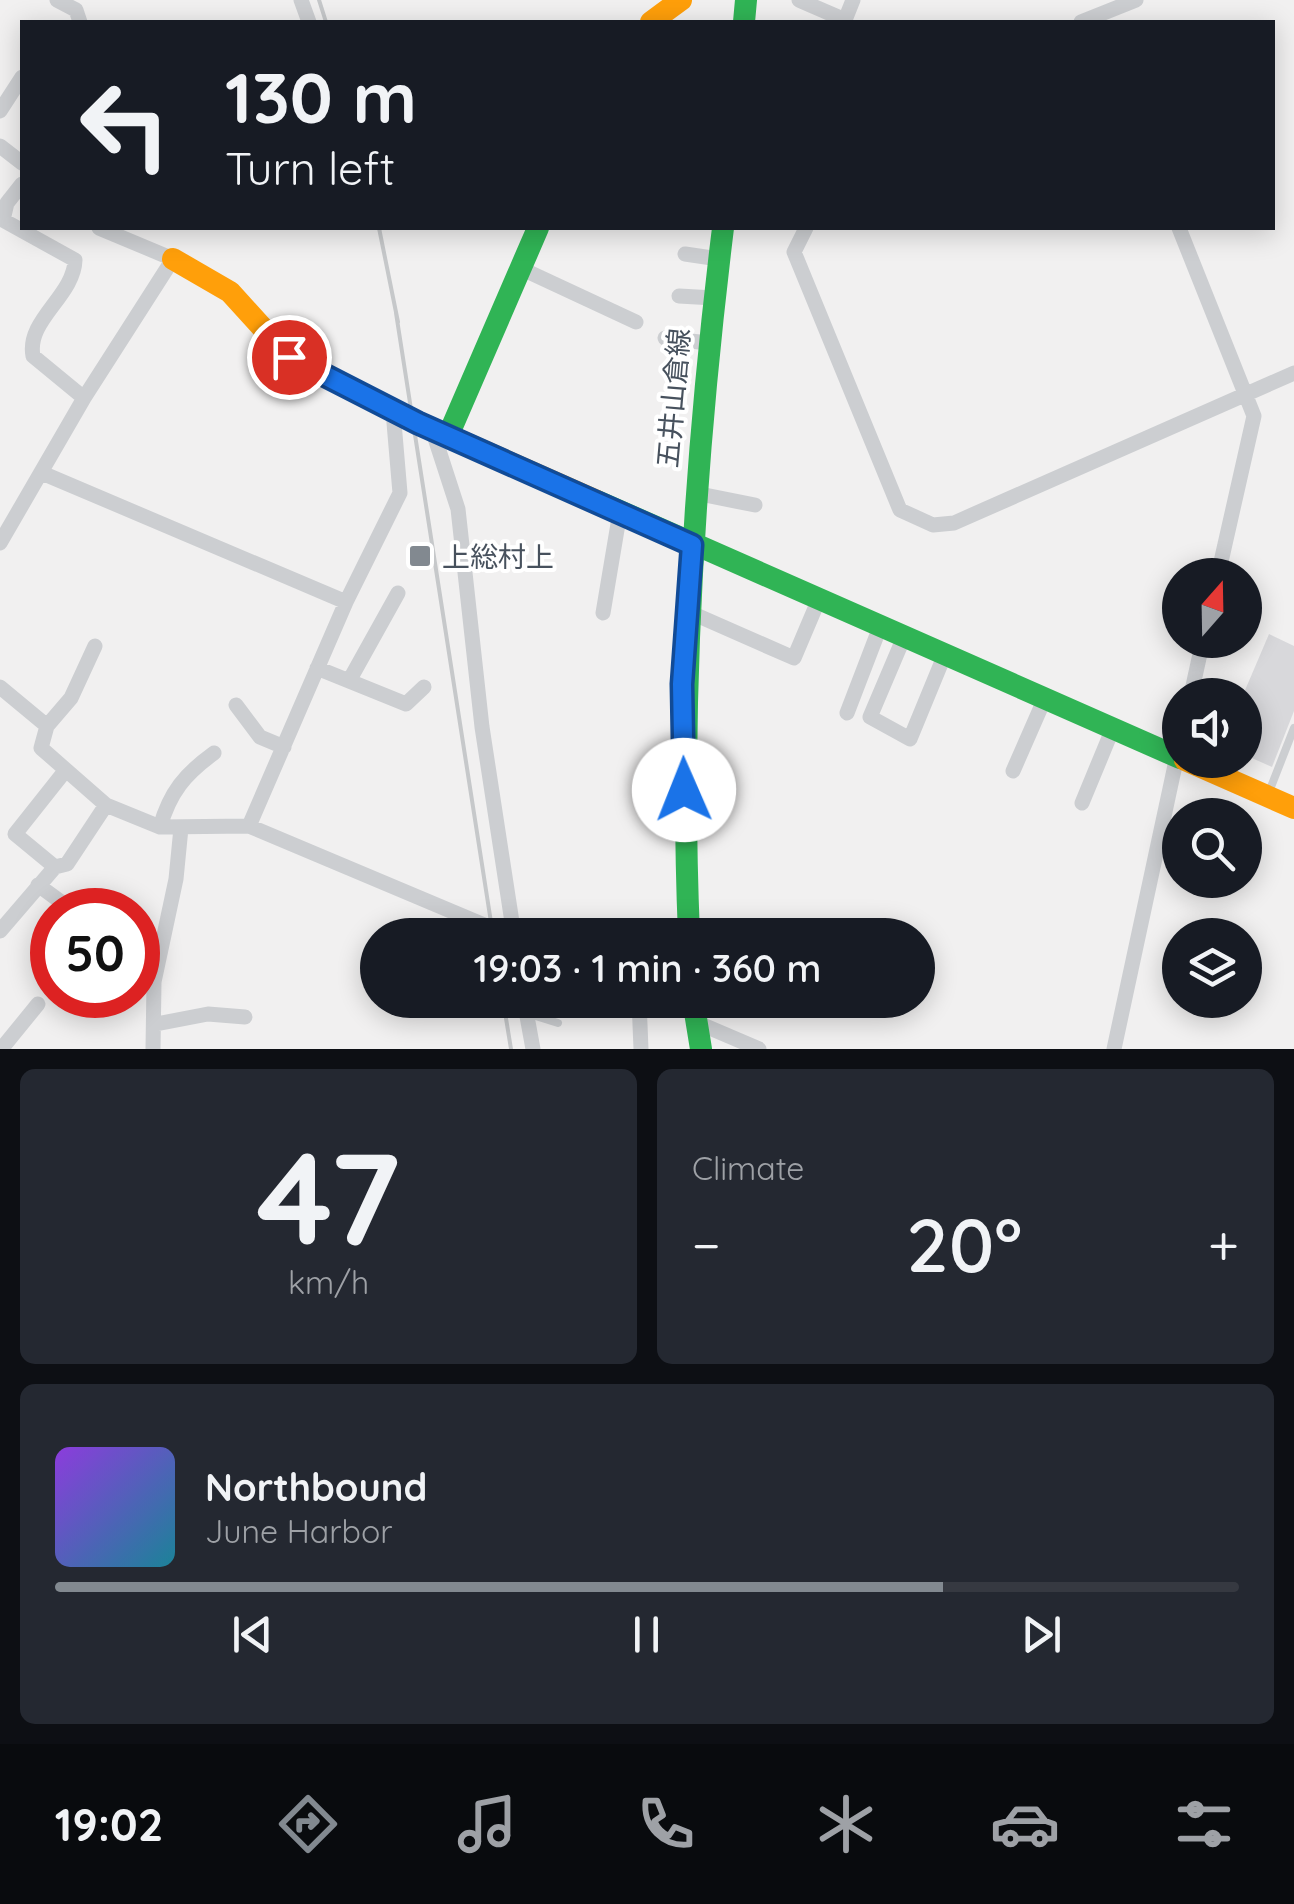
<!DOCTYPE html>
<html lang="en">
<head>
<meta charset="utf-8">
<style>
  :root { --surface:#171b24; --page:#242831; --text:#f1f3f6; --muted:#9ea1a6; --line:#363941; --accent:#828990 }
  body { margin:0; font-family:Quicksand,"Noto Sans JP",sans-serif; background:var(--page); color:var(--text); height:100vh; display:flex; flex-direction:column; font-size:38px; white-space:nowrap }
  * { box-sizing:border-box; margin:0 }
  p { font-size:32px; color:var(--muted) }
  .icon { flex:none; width:55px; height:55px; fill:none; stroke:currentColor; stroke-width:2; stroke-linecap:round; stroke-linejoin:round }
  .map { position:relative; height:1049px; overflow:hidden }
  .drawer { display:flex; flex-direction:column; gap:20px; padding:20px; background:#0d0f14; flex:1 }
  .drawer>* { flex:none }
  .hud { position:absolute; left:20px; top:20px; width:1255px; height:210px; border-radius:0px; box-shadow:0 5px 25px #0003; background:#171b24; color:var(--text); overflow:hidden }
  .needle { width:65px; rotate:20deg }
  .tools { position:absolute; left:1162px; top:558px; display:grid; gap:20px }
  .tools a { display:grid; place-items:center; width:100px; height:100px; border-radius:50%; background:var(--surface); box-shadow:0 5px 25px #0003; font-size:50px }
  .speed { position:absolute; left:30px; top:888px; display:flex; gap:20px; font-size:50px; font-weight:700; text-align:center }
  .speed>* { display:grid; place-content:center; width:130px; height:130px; border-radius:50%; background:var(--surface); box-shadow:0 5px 25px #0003; line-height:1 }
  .speed .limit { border:15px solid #d22; background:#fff; color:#111 }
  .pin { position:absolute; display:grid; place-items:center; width:85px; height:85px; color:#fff; margin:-42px; border:5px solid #fff; border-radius:50%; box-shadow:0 2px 10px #0007 }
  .me { position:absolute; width:110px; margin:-55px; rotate:359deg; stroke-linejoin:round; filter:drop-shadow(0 0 8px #0008) }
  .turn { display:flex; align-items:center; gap:35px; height:210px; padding:0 40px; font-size:45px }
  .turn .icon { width:130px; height:130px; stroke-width:2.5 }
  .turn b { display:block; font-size:70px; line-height:85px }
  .big { font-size:75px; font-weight:600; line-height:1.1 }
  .drawer .tile { flex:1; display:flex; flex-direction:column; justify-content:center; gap:15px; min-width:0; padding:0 35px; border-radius:15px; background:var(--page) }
  .drawer .dial { align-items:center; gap:0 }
  .dial b { font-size:130px; line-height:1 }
  .song { display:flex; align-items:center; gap:30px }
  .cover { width:120px; height:120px; border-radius:15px; background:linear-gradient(135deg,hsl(270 70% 55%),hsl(190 70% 35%)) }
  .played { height:10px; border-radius:5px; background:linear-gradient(90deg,var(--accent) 75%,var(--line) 75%) }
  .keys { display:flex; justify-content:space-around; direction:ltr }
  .heat { display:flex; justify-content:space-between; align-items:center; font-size:55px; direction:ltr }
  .drawer .tiles { flex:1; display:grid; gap:20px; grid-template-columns:1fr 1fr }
  .tile:last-child { grid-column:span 2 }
  .trip { position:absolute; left:360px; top:918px; width:575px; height:100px; border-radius:50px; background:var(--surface); box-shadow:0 5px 25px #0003; font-weight:600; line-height:100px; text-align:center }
  .tab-bar { display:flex; height:160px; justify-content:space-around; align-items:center; background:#090b0e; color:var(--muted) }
  .tab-bar .icon { width:70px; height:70px }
  .tab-bar .current { color:var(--accent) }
  .tab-bar b { font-size:45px; color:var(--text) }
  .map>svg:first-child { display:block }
</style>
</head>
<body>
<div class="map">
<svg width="1294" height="1049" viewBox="0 0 1294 1049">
  <rect width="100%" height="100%" fill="#f1f0f0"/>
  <path fill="#d8d8db" d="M1269 634 1294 646V711L1272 767 1245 755 1243 695Z"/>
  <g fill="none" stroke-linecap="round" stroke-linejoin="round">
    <path stroke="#ccced1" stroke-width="8" d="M1269 792 1294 728
      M526 1013 558 1023"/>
    <path stroke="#ccced1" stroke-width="15" d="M57 0 76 10 80 22
      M301 0 309 22
      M799 0 845 20 853 0
      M1081 22 1136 0
      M0 111 22 77
      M0 146 22 163
      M22 184 7 203 3 220 75 260C74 296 26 320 33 356L84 398
      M806 228 794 252 900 510 933 525 954 523 1294 373
      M1179 228 1254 416 1218 575
      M685 254 719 259
      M520 268 636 322
      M679 296 714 298
      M665 338 708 343
      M432 429 458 509 482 727 514 935
      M42 473 346 602
      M695 493 755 505
      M0 543 84 398 173 259 99 228
      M687 611 794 658 819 599
      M603 613 620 512
      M904 637 870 717 910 739 945 654
      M317 668 406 704 424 687
      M349 681 398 593
      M0 687 47 726 41 748 106 805 160 827 249 826 508 935
      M1191 695 1203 640
      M236 705 260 737 284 747
      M847 713 880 627
      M47 726 71 698 95 646
      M1013 771 1045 698
      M1082 803 1113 728
      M249 826 346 602 400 493 393 411
      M160 827C170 792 185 774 214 753
      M55 867 67 864 106 805
      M38 885 68 907
      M0 931 55 867 15 834 65 771
      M524 1000 533 1049
      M639 1000 641 1049
      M648 1000 678 1009 694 1006
      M696 1022 759 1049
      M156 1024 208 1014 245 1017
      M3 1047 38 1004
      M153 1049 154 982 176 879 181 828
      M1114 1049 1180 742"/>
    <path stroke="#30b455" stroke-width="22" d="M744 22 746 0
      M448 436 538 228
      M597 501 1180 758
      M689 935C679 698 694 464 723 228
      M693 1000 701 1049"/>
    <path stroke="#ff9f0a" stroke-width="22" d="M651 22 681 0
      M173 259 230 292 289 357 393 411 597 501
      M1185 760 1294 808"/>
    <path stroke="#c6c8ca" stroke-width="4" d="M319 0 326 22
      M379 228 398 322
      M396 313 493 935
      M503 1000 511 1049"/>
  </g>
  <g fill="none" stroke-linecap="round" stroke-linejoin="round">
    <defs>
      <path id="route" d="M289 357 418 423 692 545 682 684 684 790"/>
    </defs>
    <use href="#route" stroke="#114b97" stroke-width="25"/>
    <use href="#route" stroke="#1a73e8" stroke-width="18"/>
  </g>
  <rect fill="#828990" stroke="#fff" stroke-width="4" x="408" y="544" width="24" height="24" rx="5"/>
  <g text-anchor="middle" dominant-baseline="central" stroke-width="8" stroke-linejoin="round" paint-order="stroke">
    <g font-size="28" fill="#47515d" stroke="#fff">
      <text transform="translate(673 398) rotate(-85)">五井山倉線</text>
    </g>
    <g font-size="28" fill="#47515d" stroke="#fff" text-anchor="start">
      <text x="442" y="556">上総村上</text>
    </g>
  </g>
</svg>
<div class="tools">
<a><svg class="needle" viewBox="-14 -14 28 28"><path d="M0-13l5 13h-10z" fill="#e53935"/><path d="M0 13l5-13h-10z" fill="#9ea1a6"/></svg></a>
<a><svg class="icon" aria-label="sound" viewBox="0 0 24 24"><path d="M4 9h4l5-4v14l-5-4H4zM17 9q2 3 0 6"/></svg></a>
<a><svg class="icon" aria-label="search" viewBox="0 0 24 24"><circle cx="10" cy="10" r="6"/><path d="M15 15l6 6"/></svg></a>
<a><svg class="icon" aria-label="layers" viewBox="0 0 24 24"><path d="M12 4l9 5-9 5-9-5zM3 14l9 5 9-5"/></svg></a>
</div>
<div class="speed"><div class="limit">50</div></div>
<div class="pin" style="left:289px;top:357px;background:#d93025"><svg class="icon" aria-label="arrive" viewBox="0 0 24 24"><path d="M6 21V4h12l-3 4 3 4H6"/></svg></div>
<svg class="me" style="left:684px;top:790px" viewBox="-20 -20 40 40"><circle r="19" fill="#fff"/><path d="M0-13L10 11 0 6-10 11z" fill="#1a73e8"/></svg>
<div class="trip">19:03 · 1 min · 360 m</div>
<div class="hud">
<div class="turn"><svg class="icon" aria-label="left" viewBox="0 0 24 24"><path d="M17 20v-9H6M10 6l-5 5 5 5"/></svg><div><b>130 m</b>Turn left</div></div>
</div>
</div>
<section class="drawer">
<div class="tiles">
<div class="tile dial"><b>47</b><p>km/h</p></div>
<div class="tile"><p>Climate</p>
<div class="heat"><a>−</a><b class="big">20°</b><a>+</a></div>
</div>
<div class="tile">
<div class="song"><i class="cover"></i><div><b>Northbound</b><p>June Harbor</p></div></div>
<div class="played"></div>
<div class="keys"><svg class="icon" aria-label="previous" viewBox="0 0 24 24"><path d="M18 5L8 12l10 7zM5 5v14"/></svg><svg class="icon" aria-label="pause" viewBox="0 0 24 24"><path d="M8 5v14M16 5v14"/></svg><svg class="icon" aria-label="next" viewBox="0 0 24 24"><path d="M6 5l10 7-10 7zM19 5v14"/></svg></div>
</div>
</div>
</section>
<nav class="tab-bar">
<b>19:02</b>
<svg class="icon current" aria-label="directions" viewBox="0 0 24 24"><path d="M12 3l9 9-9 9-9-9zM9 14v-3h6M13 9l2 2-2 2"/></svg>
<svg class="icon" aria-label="music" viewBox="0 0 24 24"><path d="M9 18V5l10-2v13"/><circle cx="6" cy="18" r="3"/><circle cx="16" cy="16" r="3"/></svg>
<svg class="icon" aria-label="phone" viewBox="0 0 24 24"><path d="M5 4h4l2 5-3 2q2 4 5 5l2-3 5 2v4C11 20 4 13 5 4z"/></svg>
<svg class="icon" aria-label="climate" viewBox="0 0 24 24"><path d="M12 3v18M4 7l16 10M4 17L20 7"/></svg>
<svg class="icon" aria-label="car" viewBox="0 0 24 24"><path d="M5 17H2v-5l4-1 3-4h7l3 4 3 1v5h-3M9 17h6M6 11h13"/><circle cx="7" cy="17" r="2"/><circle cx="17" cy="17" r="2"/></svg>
<svg class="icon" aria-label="filters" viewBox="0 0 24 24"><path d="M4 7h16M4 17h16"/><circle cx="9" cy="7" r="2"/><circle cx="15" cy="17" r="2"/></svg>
</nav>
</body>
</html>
